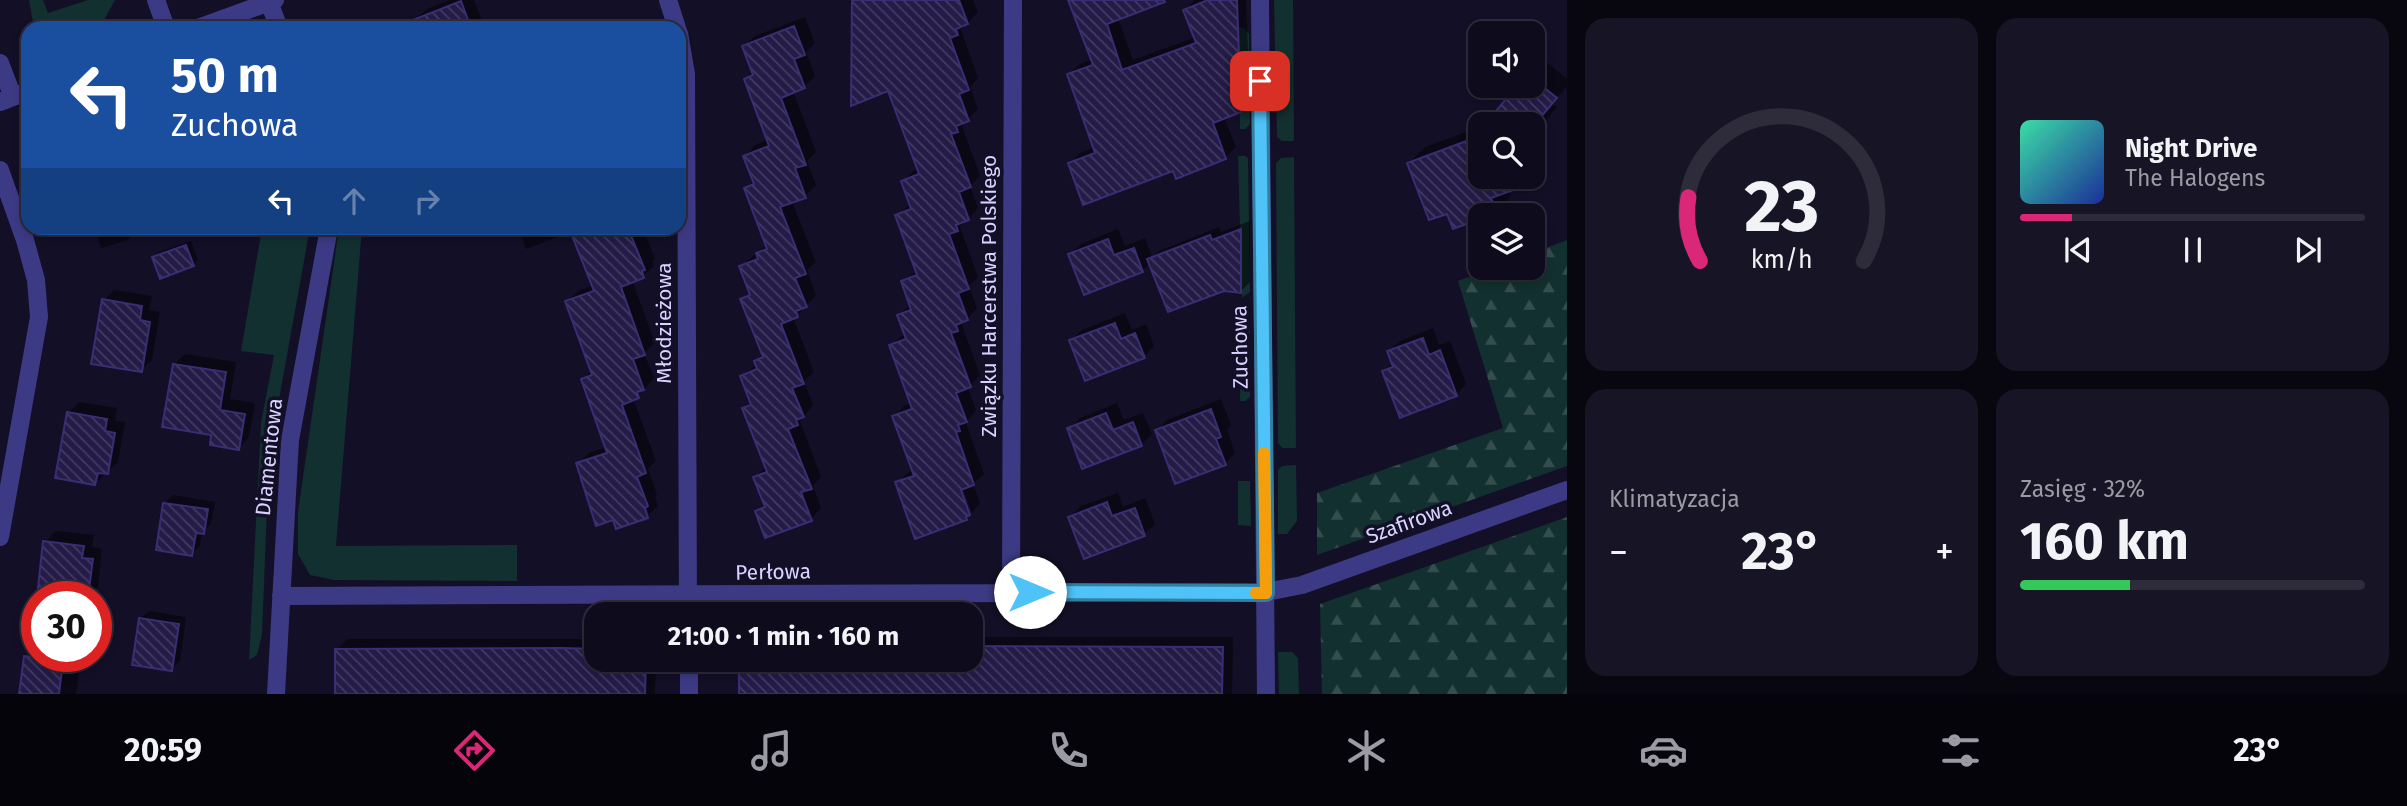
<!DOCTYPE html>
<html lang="pl">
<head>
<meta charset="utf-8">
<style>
  :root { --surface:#0e0b1c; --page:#171425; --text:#f1f3f6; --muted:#9b9ba3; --line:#2e2b3b; --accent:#db2777 }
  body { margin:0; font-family:"Fira Sans",sans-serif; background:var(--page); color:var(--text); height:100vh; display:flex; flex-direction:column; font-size:26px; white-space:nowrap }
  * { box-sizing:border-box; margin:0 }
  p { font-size:23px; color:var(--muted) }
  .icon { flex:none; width:38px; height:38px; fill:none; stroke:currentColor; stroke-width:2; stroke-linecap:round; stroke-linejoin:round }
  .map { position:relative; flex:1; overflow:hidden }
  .side { display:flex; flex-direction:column; gap:18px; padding:18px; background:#08060f; width:840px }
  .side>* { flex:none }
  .guide { position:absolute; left:21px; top:21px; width:665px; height:214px; border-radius:21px; box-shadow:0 4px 10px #0003,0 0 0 2px var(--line); background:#1a4fa0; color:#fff; overflow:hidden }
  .controls { position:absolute; left:1468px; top:21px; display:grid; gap:14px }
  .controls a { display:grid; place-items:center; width:77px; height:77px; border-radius:14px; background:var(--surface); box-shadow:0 4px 10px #0003,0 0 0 2px var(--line); font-size:35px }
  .speed { position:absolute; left:21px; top:581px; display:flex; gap:14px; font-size:35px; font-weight:700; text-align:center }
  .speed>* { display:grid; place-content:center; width:91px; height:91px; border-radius:50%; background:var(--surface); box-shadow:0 4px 10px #0003,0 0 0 2px var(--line); line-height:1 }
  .speed .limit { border:10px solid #d22; background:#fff; color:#111 }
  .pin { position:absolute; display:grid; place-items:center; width:60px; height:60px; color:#fff; margin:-30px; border-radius:14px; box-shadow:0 4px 10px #0006 }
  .me { position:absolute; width:77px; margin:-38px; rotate:90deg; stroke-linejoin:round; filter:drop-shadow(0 0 5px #0008) }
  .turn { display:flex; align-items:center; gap:24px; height:147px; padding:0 35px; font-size:32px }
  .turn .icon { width:91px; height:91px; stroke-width:2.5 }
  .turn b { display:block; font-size:49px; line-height:60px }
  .lanes { display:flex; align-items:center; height:66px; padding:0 35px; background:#0003; justify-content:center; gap:35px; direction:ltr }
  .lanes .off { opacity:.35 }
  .big { font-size:52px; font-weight:700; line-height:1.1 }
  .side .widget { flex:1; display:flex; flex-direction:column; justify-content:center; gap:10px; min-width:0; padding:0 24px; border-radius:21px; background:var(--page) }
  .side .dial { align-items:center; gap:0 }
  .dial svg { height:182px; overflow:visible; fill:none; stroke:var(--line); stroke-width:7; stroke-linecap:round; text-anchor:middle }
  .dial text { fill:var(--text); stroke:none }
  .song { display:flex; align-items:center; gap:21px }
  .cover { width:84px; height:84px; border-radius:10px; background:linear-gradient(135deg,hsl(160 70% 55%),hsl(230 70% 35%)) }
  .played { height:7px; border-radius:4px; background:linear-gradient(90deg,var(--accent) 15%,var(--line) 15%) }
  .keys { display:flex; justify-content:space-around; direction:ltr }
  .heat { display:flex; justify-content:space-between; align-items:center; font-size:38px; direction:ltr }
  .charge { height:10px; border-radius:5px; background:linear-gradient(90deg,#34c759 32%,var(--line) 0) }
  .side .tiles { flex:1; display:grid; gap:18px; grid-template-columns:repeat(2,1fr) }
  .trip { position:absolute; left:584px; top:602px; width:399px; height:70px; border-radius:21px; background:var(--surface); box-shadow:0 4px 10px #0003,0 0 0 2px var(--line); font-weight:700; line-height:70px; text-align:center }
  .tabs { display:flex; height:112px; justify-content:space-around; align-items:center; background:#06040b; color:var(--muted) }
  .tabs .icon { width:49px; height:49px }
  .tabs .on { color:var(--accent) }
  .tabs b { font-size:32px; color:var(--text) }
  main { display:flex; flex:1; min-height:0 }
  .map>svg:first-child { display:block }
</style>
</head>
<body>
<main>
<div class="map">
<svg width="1567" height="694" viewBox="0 0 1567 694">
  <defs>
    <pattern id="forest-firs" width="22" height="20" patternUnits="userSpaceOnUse" patternTransform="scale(1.75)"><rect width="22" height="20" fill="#12302f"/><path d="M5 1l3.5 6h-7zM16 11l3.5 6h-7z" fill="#344d4e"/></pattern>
    <pattern id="building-back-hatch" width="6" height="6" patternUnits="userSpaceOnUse" patternTransform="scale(1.75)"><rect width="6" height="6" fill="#241b47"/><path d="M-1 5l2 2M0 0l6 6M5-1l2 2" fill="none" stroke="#433b63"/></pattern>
  </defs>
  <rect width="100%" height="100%" fill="#130f26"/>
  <path fill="#12302f" d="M29 0H43L48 13 88 0H115L104 20 83 28H34Z
    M1274 0H1293L1294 141H1282L1277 137Z
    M1239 27 1244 28 1249 34 1250 124 1245 129H1240Z
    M1238 156H1245L1248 158 1250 292 1242 298Z
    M1294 157 1296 448H1282L1278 443 1276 163 1281 158Z
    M262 228H310L272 438 268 482 262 635 257 655 249 660 261 423 274 355 241 351Z
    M339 228H362L336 546 517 545V581L334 580 310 575 298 554V512Z
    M1241 315H1246L1250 320V397L1245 401H1240Z
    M1296 465 1297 521 1287 534H1278V470L1282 466Z
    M1238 481H1250L1251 526 1238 525Z
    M1278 652H1292L1298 658 1299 694H1279Z"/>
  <path fill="url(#forest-firs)" d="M1567 240V466L1317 555V493L1503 428 1458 281 1493 268H1533V253Z
    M1567 517V694H1322L1320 604Z"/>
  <path fill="#0007" fill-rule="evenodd" d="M450 0H474L485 28H420L416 19 427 9Z
    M854 0H973L978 12 961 30 978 78 970 87 978 109 962 126 980 176 970 186 978 208 960 227 978 277 969 286 977 308 962 325 980 375 968 388 976 410 966 423 984 474 973 484 980 503 972 513 960 481 957 482 968 514H971L966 519 897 483 907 473 914 470 894 417 904 406 912 403 891 345 906 333 899 315 911 305 903 282 917 270 897 216 911 204 903 182 913 171 919 169Z
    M1070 0H1143L1118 18 1133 60 1196 37 1185 10 1195 0H1246L1250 100 1240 111 1224 117 1236 147 1225 158 1174 169 1070 164 1080 153 1095 147 1069 74 1080 64 1093 59Z
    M805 17 815 43 806 52 815 76 804 87 793 91 816 152 807 161 816 185 805 196 792 201 816 262 807 270 816 295 797 316 793 317 814 372 804 381 813 405 800 421 821 477 813 485 821 508 811 519 757 511 765 503 755 477 767 466 744 409 751 401 742 377 757 364 756 361 763 353 743 300 751 292 741 266 768 244 746 188 754 181 745 156 755 145 768 140 746 79 753 71 744 46 755 36Z
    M1543 59 1567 79V86L1552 104 1557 107 1533 136V124H1487L1519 86H1533V70Z
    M1480 127V177H1520L1508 189 1511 196 1495 212 1480 215V217L1454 227 1448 212 1409 163 1425 147ZM1489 189 1496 206H1492Z
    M1250 221V282L1241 291 1151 262 1142 271 1070 254 1081 244 1118 229 1125 246 1145 238 1152 257 1159 251 1219 227 1221 232Z
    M95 228H137L138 230 128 240 101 248Z
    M519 228H651L645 234 655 258 652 261 654 266 643 276 632 280 655 343 644 353 654 378 638 396 633 398 656 461 648 469 657 494 655 497 658 506 647 516 614 518 578 464 589 453 607 447 583 379 592 370 567 302 578 291 594 285 573 231 526 249Z
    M191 241 198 260 193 265 154 257 159 252Z
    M114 290 152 296 149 310 160 312 152 360 141 370 104 300Z
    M1125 313 1132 330 1146 324 1154 346 1144 357 1071 340 1082 330Z
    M1433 328 1439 345 1450 341 1466 384 1456 395 1384 372 1393 363 1389 351 1400 341Z
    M185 354 236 362 230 399 255 403 249 437 239 448 213 433 174 364Z
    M1221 399 1231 425 1227 430 1235 453 1225 464 1157 431 1167 420Z
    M79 402 117 408 115 421 125 422 118 462 95 483 68 413Z
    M1117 403 1124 420 1143 413 1152 434 1141 445 1069 429 1080 418Z
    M1118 493 1123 507 1145 498 1155 524 1144 534 1070 517 1081 506Z
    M173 495 215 502 211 524 202 532 200 546 191 554 165 503Z
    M56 531 94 535 92 547 102 549 98 587 88 597H38L45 542Z
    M149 611 186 617 180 661 171 669 140 619Z
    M971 637H1233L1232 694H741V660H971Z
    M347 639H597V660H656L655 694H337V650Z
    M36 646 37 656H72L71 664 80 665 76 694H20L26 657Z"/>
  <path fill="url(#building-back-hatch)" stroke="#3b2d73" stroke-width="2" d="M852 0H959L968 24 956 29 958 35 950 38 969 90 959 94 969 121 956 126 958 132 951 134 971 187 959 192 969 220 956 225 958 231 949 234 969 289 958 293 968 320 956 325 958 331 951 333 971 387 956 393 967 422 958 425 960 431 956 432 974 485 961 490 970 515 966 517 967 520 915 539 895 482 914 476 892 416 912 409 889 345 906 339 897 315 911 310 901 281 917 275 895 215 911 209 901 181 919 174 888 91 851 106Z
    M1068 0H1164L1165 2 1107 24 1122 70 1196 43 1183 10 1208 0H1237L1241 112 1213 123 1226 159 1176 179 1173 171 1083 205 1068 163 1095 153 1067 74 1093 65Z
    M461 1 471 28H396L395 27Z
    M794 26 805 55 794 59 805 88 781 98 806 165 795 168 806 198 780 207 806 274 795 278 807 307 796 311 798 317 781 324 804 384 792 388 804 417 796 420 798 425 788 429 812 489 801 492 812 521 765 538 755 511 765 507 753 477 767 472 742 408 751 405 740 376 757 369 754 361 763 357 740 299 750 295 739 266 758 259 756 253 767 249 744 188 754 184 743 156 769 146 744 79 753 75 742 46Z
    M1517 86H1542L1557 98 1535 124H1485Z
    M1480 136V177H1540L1541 180 1491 198 1496 213 1480 215V219L1453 229 1447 214 1429 220 1407 163Z
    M569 228H628L645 270 642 271 644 278 621 287 645 355 633 359 644 390 637 392 639 398 622 405 646 473 637 477 648 506 645 508 648 518 616 529 613 520 596 526 576 463 607 453 581 379 592 375 565 301 594 291Z
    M1241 229V293L1224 291 1168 312 1147 259 1210 235 1212 240Z
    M1108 239 1114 255 1134 248 1143 272 1084 295 1068 254Z
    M186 245 194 266 160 279 152 257Z
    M102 299 142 306 140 320 150 322 142 372 91 364Z
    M1115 323 1121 339 1135 333 1145 358 1085 381 1069 340Z
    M1423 338 1429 355 1440 350 1457 396 1400 418 1382 371 1393 367 1387 351Z
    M173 364 226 372 220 410 245 414 239 450 210 445 211 435 162 427Z
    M1211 409 1221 437 1216 439 1226 465 1175 484 1155 430Z
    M67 412 107 419 105 431 115 433 108 474 98 473 95 485 55 478Z
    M1106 413 1113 430 1133 422 1142 446 1082 469 1067 428Z
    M1107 502 1112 516 1135 508 1145 536 1084 559 1068 517Z
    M163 503 208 509 204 534 196 533 192 556 156 550Z
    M43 541 84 546 82 558 93 559 88 597H37Z
    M139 618 179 624 172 671 132 665Z
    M971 646 1223 647 1222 694H739V660H971Z
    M562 648 597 649V660H646L645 694H335V649Z
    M24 656 63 661 59 694H19Z"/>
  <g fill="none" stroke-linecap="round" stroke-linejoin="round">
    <path stroke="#3d3a85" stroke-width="18" d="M156 0 166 28
      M668 0 677 28
      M1260 0 1266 694
      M269 2 279 28
      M198 28 275 0
      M679 33 686 74 688 614
      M0 63 13 97
      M0 102 28 91
      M0 170 25 240 36 280 39 317 0 537
      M1011 592 1013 0
      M281 596 1266 592 1302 585 1567 490
      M689 660V694
      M276 694 290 440 329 228"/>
  </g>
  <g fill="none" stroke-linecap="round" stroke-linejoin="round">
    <defs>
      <path id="route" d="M1030 592 1266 593 1260 81"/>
    </defs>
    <use href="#route" stroke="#337fa1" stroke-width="18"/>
    <use href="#route" stroke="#4fc3f7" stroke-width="12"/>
    <path stroke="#f59e0b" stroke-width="12" d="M1256 593H1266L1264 453"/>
  </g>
  <g text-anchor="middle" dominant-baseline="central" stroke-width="7" stroke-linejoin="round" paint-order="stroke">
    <g font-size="21" fill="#d9d4ff" stroke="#130f26">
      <text transform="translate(989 296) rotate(-90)">Związku Harcerstwa Polskiego</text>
      <text transform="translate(664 323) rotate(-90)">Młodzieżowa</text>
      <text transform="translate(1240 347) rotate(-91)">Zuchowa</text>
      <text transform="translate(269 457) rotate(-84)">Diamentowa</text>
      <text transform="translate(1409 522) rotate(-20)">Szafirowa</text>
      <text transform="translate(773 572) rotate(-1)">Perłowa</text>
    </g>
  </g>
</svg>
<div class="controls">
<a><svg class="icon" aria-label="sound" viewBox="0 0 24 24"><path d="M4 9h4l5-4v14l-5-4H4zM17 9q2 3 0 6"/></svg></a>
<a><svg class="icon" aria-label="search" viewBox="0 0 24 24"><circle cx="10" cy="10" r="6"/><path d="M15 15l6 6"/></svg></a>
<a><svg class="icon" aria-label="layers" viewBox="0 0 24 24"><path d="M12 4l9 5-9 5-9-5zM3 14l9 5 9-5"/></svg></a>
</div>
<div class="speed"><div class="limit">30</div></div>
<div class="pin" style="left:1260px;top:81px;background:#d93025"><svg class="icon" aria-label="arrive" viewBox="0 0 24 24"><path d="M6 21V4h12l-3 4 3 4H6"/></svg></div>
<svg class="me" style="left:1030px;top:592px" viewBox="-20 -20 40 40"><circle r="19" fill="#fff"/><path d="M0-13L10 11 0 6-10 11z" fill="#4fc3f7"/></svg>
<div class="trip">21:00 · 1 min · 160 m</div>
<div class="guide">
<div class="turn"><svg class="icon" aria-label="left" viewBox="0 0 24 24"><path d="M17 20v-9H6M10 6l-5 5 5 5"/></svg><div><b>50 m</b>Zuchowa</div></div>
<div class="lanes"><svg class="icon" aria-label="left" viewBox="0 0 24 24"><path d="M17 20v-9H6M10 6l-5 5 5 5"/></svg><svg class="icon off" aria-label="ahead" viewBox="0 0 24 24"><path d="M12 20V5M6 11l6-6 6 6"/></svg><svg class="icon off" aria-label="right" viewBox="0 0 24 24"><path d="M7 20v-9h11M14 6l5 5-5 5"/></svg></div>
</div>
</div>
<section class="side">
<div class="tiles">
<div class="widget dial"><svg viewBox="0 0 100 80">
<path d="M14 69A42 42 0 1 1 86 69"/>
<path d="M14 69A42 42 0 0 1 9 41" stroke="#db2777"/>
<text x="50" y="56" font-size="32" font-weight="700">23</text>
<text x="50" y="72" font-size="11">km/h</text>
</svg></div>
<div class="widget">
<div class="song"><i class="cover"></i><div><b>Night Drive</b><p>The Halogens</p></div></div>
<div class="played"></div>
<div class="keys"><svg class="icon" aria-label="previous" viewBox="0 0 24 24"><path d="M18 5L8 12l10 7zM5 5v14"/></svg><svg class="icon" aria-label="pause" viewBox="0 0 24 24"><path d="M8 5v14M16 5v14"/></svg><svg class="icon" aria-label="next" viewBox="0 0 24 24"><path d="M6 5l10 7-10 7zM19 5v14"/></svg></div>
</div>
<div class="widget"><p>Klimatyzacja</p>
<div class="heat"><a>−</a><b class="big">23°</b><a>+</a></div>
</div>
<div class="widget"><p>Zasięg · 32%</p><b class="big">160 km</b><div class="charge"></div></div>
</div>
</section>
</main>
<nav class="tabs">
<b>20:59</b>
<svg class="icon on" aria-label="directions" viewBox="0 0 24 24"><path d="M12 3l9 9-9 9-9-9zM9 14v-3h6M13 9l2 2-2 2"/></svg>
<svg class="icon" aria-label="music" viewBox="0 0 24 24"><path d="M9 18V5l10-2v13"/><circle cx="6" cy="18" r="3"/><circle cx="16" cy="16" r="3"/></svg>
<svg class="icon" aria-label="phone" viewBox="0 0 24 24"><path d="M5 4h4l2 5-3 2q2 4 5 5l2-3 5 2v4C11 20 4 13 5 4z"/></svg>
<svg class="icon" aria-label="climate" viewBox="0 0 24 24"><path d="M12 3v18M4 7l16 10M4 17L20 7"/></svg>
<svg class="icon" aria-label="car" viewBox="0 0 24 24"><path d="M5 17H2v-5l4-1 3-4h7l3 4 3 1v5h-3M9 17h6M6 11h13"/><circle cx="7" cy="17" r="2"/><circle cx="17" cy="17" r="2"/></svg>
<svg class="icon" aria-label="filters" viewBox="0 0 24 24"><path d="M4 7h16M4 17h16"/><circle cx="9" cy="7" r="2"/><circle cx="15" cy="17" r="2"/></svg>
<b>23°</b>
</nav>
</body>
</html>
